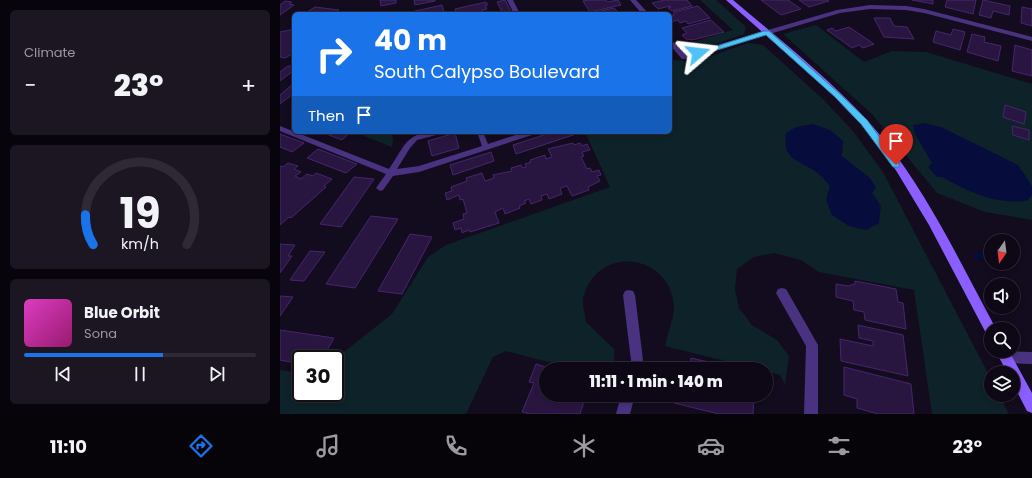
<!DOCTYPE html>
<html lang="en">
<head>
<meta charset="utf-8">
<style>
  :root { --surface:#0e0816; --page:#1c1623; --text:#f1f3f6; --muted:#9b9aa1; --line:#2e2935; --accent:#1a73e8 }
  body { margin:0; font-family:Poppins,sans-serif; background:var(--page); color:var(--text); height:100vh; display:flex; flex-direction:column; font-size:15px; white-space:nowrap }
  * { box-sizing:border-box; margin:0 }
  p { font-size:13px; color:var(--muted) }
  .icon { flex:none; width:22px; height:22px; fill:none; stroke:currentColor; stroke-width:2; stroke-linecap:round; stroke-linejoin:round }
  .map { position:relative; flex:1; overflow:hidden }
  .drawer { display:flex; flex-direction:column; gap:10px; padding:10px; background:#08040c; width:280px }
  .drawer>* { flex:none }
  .guide { position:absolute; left:12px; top:12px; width:380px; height:122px; border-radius:6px; box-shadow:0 2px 6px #0003,0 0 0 1px var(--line); background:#1a73e8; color:#fff; overflow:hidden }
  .needle { width:26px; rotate:194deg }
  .buttons { position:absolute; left:704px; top:234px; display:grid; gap:8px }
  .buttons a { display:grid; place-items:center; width:36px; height:36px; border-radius:50%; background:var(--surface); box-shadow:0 2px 6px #0003,0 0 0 1px var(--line); font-size:20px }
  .speed { position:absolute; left:12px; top:350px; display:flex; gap:8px; font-size:20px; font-weight:700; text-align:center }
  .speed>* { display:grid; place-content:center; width:52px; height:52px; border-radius:50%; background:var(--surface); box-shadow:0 2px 6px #0003,0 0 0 1px var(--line); line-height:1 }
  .speed .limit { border:2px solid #111; border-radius:6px; background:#fff; color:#111 }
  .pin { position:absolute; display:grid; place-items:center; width:34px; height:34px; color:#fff; margin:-41px -17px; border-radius:50% 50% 50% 0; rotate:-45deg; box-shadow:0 0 4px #0007 }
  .pin .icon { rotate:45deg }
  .me { position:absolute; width:44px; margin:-22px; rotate:73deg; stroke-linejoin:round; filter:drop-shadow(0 0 3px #0008) }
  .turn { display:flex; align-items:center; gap:14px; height:84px; padding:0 16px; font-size:18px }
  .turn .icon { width:52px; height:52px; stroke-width:2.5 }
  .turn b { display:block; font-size:28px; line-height:34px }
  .then { display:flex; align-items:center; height:38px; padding:0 16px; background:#0003; gap:8px; font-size:15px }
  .big { font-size:30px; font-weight:800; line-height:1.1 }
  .drawer .tile { flex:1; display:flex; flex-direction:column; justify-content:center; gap:6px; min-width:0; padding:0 14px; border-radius:6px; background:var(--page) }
  .drawer .dial { align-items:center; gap:0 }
  .dial svg { height:104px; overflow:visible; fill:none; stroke:var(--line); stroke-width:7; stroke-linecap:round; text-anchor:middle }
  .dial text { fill:var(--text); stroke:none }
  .song { display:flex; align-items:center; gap:12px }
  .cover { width:48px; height:48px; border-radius:6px; background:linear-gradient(135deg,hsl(310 70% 55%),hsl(320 70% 35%)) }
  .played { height:4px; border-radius:2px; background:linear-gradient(90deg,var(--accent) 60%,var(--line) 60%) }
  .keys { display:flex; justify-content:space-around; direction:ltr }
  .heat { display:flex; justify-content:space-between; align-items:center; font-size:22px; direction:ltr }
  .trip { position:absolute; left:259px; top:362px; width:234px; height:40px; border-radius:20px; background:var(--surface); box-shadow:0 2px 6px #0003,0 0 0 1px var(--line); font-weight:800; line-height:40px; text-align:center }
  .menu { display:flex; height:64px; justify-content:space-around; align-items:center; background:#060309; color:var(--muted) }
  .menu .icon { width:28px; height:28px }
  .menu .selected { color:var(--accent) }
  .menu b { font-size:18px; color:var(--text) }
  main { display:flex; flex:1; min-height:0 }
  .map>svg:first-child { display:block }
</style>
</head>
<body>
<main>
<section class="drawer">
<div class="tile"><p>Climate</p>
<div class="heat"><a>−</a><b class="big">23°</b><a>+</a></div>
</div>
<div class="tile dial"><svg viewBox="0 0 100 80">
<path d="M14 69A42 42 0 1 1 86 69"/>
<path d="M14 69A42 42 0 0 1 8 46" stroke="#1a73e8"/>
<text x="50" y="56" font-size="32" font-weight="700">19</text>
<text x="50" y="72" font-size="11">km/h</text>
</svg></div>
<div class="tile">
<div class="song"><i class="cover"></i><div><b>Blue Orbit</b><p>Sona</p></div></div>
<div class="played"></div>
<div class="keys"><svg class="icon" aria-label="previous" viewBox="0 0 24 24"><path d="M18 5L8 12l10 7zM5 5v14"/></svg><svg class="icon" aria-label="pause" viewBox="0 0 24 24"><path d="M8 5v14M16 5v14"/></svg><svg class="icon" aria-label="next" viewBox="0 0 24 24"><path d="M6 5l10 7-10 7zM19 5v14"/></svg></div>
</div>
</section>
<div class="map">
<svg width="752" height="414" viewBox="0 0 752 414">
  <rect width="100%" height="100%" fill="#130b1e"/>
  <path fill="#0d2329" d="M420 0H436L466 27 464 34C449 39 417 53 403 45L453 30Z
    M536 25 584 62 612 51 646 52 752 84V220L705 212 657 193 592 114 503 34Z
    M468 43 483 45 544 100 573 131 603 172 711 379V395H719L729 414H652L634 290 539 272 521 260 494 253 474 257 457 269 455 289 459 308 472 325 497 340 509 356 505 384 500 375 486 371V369H477L385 346C387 336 394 317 394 307 391 254 320 244 304 295 301 302 305 314 306 322L334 349 335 369H295L226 351 213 357 186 414H0V370L21 373V393H55V359L112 314 148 257 166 245 330 187 305 132H390V62L395 60 418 63 434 55Z
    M74 132H110L113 138 112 147Z"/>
  <path fill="#060c3c" d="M645 123 661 127 738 165 749 181 752 187V195L747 201C714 204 691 193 662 177H657L648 167 652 163 635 134 633 125Z
    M533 124 550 130 563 141 562 156 590 178 596 187 592 193 601 206 599 223 586 230 569 226 552 215 546 200 550 186C547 183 544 179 541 176 525 160 501 164 506 133L516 127Z"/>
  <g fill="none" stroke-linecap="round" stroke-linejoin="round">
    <path fill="#060c3c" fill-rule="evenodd" d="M711 252V258L696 259 694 258 693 256 694 254 696 253Z"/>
  </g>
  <path fill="#291640" stroke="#46266e" d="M100 0H116V3L101 6Z
    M134 0H155V1L135 5Z
    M225 0 232 14H223L217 2Z
    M308 0H326L327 2 338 0 341 5 310 12 303 1Z
    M385 0H407L412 6 392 11 388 8 391 7 390 6 378 9 372 3Z
    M481 0H508L521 9 501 15Z
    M519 0H547L549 1 529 7Z
    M632 0H653V4Z
    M667 0H696L693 14 665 7Z
    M703 0 730 6 729 15 713 11 711 18 699 15Z
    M5 1 12 2 9 4 14 5 0 15V5Z
    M206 2 208 5H205L207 9 202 10 203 13 208 12 214 14H177L175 9Z
    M162 5 164 12 156 14H122Z
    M418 6 430 18 408 24 406 21 400 23 398 20 390 22V17L393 16 394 12Z
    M35 7 59 10 54 14 27 12Z
    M742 7 752 9V26L741 23Z
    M334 8 339 13 347 11 350 14H309Z
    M594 18H610L614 26 627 27 634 39 604 37Z
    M431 20 444 32 412 40 406 39 402 35 407 33 402 28Z
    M569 27 594 44 583 48 579 45 572 48 547 30 552 28 556 31Z
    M14 28V53L5 58 0 57V32L10 30Z
    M673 29 685 32 680 50 653 42 656 31 671 35Z
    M692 34 705 37 704 42 721 46 718 61 687 52Z
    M735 45 752 50V76L732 71Z
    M8 66H14V70L0 81V72Z
    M14 83V93L0 104V95Z
    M725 105 746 112 744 124 723 117Z
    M732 126 749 130V140L733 135Z
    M41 132H71L62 140Z
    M273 132 299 133 236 154 233 145Z
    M175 133 179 148 152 156 148 141Z
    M0 134 24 143 12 152 0 147Z
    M293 143 294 145 300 143 302 146 307 144 310 150 302 152 304 156 301 157 307 169 310 168 312 172 319 170 321 175 317 176 320 181 308 187 309 190 292 196 287 186 280 188 282 194 269 199 267 194 261 196 262 200 251 204 249 199 244 201 246 203 239 206 240 208 225 214 223 208 215 212 219 223 190 232 189 230 182 233 181 228 175 230 173 223 184 219 183 214 187 213 183 199 180 200 179 195 167 200 165 193 172 191 171 187 187 181 186 178 202 173 205 181 214 178 213 175 232 171 231 168 241 165 243 168 246 167 245 164 251 162 250 160 265 155 266 159 272 157 268 149Z
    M38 149 77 164 66 173 27 158Z
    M211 152 214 161 173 175 170 165Z
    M8 163 18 166 14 169 21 172 15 176 21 179 27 174 33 176 36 173 52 179 44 186 46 187 11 218 9 217 0 225V166L3 167Z
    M74 177 94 179 61 227 40 224Z
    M91 216 118 219 75 288 46 284Z
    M130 234 152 237 122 294 98 291Z
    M0 244 15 245 8 256H12L0 273Z
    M30 251 45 252 24 281 10 280Z
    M575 281 616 289 618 302 623 303 626 329 585 320 584 312 574 310 573 301 556 297V284L568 286 575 284Z
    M0 296 13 297 0 316Z
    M578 325 623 335 628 376 561 361 560 339 593 346V341L579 338Z
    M0 330 54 338 42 359H21V364L0 360Z
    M411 358 459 369H409Z
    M256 364 272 369H266V395H297L305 398 300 414H250L242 412 254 383 249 382Z
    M564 367 631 384 634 414H598L577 408V399L564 395Z
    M395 395H474L473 414H439L394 403Z"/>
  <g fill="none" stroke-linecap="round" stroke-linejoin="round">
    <path fill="#493380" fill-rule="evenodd" d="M227 0H233L240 14H234Z
      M0 126 109 169C127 143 125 132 161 132L160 134 137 140 130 148 117 169 139 166 202 146 197 132H203L208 144 245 132H256L255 134 139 172 113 176 103 190 100 191 96 188 106 174 0 131Z"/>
    <path fill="#493380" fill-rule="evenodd" d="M350 0H356L369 14H362Z
      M590 5 626 6 644 9 752 37V41L644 13 626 10 590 9 560 13 405 59H402L390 45V39L406 54 557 10Z
      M502 288 506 289 538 345V414H524L526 346 496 293 498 289Z
      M349 290 353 291 355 295 363 360 361 369H349L351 360 343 295 345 291Z
      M724 351 752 352V364L725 363 721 361 719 357 721 353Z
      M341 395H355L350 414H336Z"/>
    <path fill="#8b5fff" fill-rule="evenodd" d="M446 0H453C506 45 562 88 606 142 650 198 681 264 715 327L716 329H711V337L707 335 649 225 617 172 600 147 581 124 550 92Z
      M716 351H729L752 393V413L747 411 733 384V373H727Z"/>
  </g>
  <path fill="#4fc3f7" stroke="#337fa1" d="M484 31H489L560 94 587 120 619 163V167H613L581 124 555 97 486 35 421 55 415 53Z"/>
</svg>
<div class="buttons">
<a><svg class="needle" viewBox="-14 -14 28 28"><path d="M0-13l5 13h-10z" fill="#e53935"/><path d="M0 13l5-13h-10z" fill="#9b9aa1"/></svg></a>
<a><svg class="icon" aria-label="sound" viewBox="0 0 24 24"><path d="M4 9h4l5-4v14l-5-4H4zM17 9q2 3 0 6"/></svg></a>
<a><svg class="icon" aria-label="search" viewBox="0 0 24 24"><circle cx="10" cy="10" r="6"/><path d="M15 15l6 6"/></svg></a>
<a><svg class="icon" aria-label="layers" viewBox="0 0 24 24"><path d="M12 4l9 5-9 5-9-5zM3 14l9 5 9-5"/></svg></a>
</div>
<div class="speed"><div class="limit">30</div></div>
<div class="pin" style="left:616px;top:165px;background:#d93025"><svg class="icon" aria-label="arrive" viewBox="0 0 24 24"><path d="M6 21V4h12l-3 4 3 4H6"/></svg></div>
<svg class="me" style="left:418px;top:53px" viewBox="-20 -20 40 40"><path d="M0-17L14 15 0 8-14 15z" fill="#4fc3f7" stroke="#fff" stroke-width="4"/></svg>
<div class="trip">11:11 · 1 min · 140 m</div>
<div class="guide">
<div class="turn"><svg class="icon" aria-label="right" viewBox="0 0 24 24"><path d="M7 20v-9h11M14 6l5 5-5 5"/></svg><div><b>40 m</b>South Calypso Boulevard</div></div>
<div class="then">Then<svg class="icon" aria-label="arrive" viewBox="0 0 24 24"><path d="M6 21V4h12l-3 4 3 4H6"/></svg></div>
</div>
</div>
</main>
<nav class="menu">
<b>11:10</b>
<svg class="icon selected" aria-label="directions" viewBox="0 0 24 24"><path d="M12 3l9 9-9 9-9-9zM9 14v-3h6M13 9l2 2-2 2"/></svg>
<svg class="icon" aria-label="music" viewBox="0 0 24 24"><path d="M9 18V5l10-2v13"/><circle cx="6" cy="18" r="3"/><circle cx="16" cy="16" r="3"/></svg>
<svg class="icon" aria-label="phone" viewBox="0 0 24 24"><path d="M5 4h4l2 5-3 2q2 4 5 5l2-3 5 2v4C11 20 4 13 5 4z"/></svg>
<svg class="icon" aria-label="climate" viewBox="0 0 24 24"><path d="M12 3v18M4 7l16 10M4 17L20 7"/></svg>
<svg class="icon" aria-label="car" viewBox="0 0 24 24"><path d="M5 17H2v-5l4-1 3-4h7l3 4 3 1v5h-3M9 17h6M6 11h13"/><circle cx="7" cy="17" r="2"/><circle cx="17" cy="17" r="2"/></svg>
<svg class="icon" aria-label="filters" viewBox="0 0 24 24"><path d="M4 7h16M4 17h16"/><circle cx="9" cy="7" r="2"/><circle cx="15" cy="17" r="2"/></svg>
<b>23°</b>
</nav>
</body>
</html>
